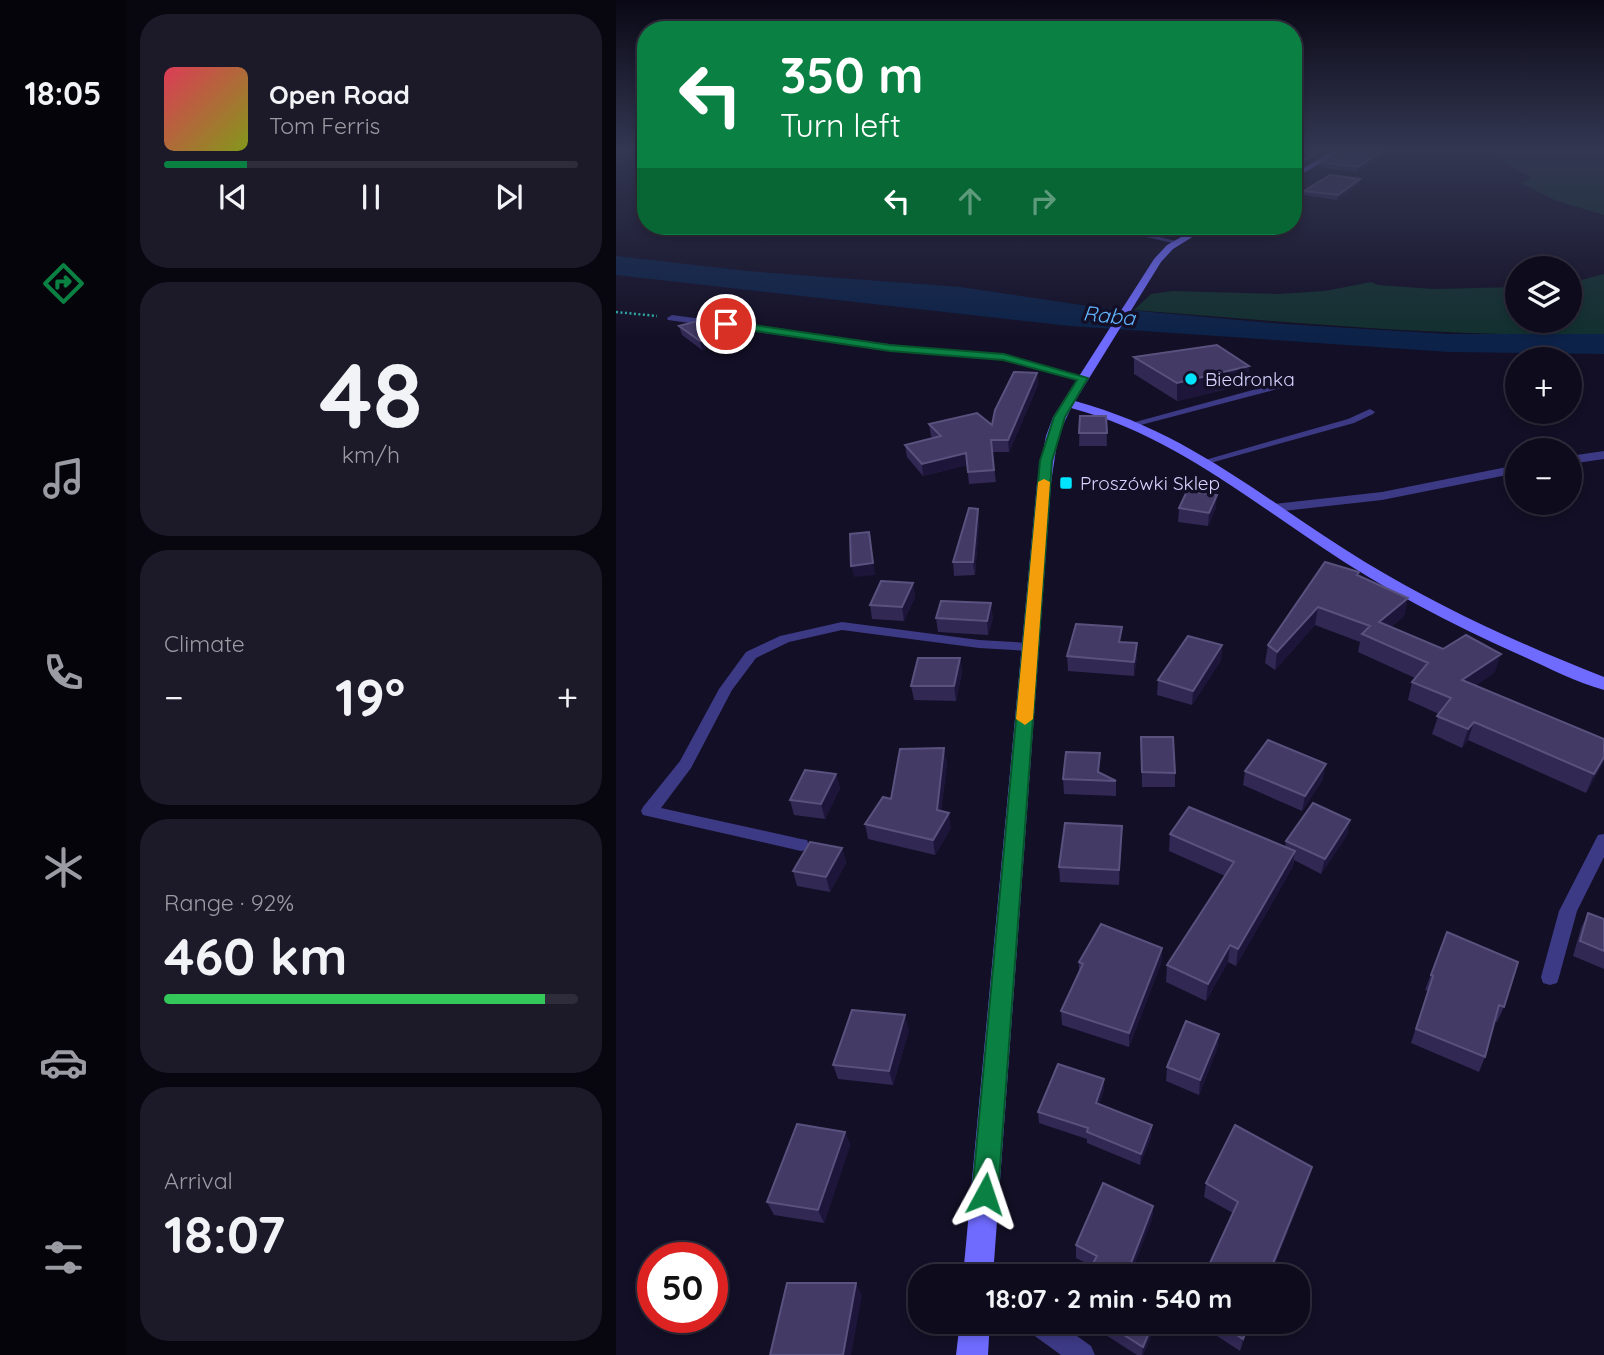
<!DOCTYPE html>
<html lang="en">
<head>
<meta charset="utf-8">
<style>
  :root { --surface:#0e0b1c; --page:#1c1929; --text:#f1f3f6; --muted:#9b9ba3; --line:#2e2b3b; --accent:#0b8043 }
  body { margin:0; font-family:Quicksand,sans-serif; background:var(--page); color:var(--text); height:100vh; display:flex; flex-direction:column; font-size:26px; white-space:nowrap }
  * { box-sizing:border-box; margin:0 }
  p { font-size:23px; color:var(--muted) }
  .icon { flex:none; width:38px; height:38px; fill:none; stroke:currentColor; stroke-width:2; stroke-linecap:round; stroke-linejoin:round }
  .map { position:relative; flex:1; overflow:hidden }
  .sheet { display:flex; flex-direction:column; gap:14px; padding:14px; background:#08060f; width:490px }
  .sheet>* { flex:none }
  .guide { position:absolute; left:21px; top:21px; width:665px; height:214px; border-radius:28px; box-shadow:0 4px 10px #0003,0 0 0 2px var(--line); background:#0b8043; color:#fff; overflow:hidden }
  .controls { position:absolute; left:889px; top:256px; display:grid; gap:14px }
  .controls a { display:grid; place-items:center; width:77px; height:77px; border-radius:50%; background:var(--surface); box-shadow:0 4px 10px #0003,0 0 0 2px var(--line); font-size:35px }
  .speed { position:absolute; left:21px; top:1242px; display:flex; gap:14px; font-size:35px; font-weight:700; text-align:center }
  .speed>* { display:grid; place-content:center; width:91px; height:91px; border-radius:50%; background:var(--surface); box-shadow:0 4px 10px #0003,0 0 0 2px var(--line); line-height:1 }
  .speed .limit { border:10px solid #d22; background:#fff; color:#111 }
  .pin { position:absolute; display:grid; place-items:center; width:60px; height:60px; color:#fff; margin:-30px; border:4px solid #fff; border-radius:50%; box-shadow:0 2px 7px #0007 }
  .me { position:absolute; width:77px; margin:-38px; rotate:5deg; stroke-linejoin:round; filter:drop-shadow(0 0 5px #0008) }
  .turn { display:flex; align-items:center; gap:24px; height:147px; padding:0 28px; font-size:32px }
  .turn .icon { width:91px; height:91px; stroke-width:2.5 }
  .turn b { display:block; font-size:49px; line-height:60px }
  .lanes { display:flex; align-items:center; height:66px; padding:0 28px; background:#0003; justify-content:center; gap:35px; direction:ltr }
  .lanes .off { opacity:.35 }
  .big { font-size:52px; font-weight:700; line-height:1.1 }
  .sheet .card { flex:1; display:flex; flex-direction:column; justify-content:center; gap:10px; min-width:0; padding:0 24px; border-radius:28px; background:var(--page) }
  .sheet .dial { align-items:center; gap:0 }
  .dial b { font-size:91px; line-height:1 }
  .song { display:flex; align-items:center; gap:21px }
  .cover { width:84px; height:84px; border-radius:10px; background:linear-gradient(135deg,hsl(350 70% 55%),hsl(70 70% 35%)) }
  .played { height:7px; border-radius:4px; background:linear-gradient(90deg,var(--accent) 20%,var(--line) 20%) }
  .keys { display:flex; justify-content:space-around; direction:ltr }
  .heat { display:flex; justify-content:space-between; align-items:center; font-size:38px; direction:ltr }
  .charge { height:10px; border-radius:5px; background:linear-gradient(90deg,#34c759 92%,var(--line) 0) }
  .trip { position:absolute; left:292px; top:1264px; width:402px; height:70px; border-radius:28px; background:var(--surface); box-shadow:0 4px 10px #0003,0 0 0 2px var(--line); font-weight:700; line-height:70px; text-align:center }
  main { display:flex; flex:1; min-height:0 }
  .menu { display:flex; flex-direction:column; width:126px; justify-content:space-around; align-items:center; background:#06040b; color:var(--muted) }
  .menu .icon { width:49px; height:49px }
  .menu .current { color:var(--accent) }
  .menu b { font-size:32px; color:var(--text) }
  .map>svg:first-child { display:block }
</style>
</head>
<body>
<main>
<nav class="menu">
<b>18:05</b>
<svg class="icon current" aria-label="directions" viewBox="0 0 24 24"><path d="M12 3l9 9-9 9-9-9zM9 14v-3h6M13 9l2 2-2 2"/></svg>
<svg class="icon" aria-label="music" viewBox="0 0 24 24"><path d="M9 18V5l10-2v13"/><circle cx="6" cy="18" r="3"/><circle cx="16" cy="16" r="3"/></svg>
<svg class="icon" aria-label="phone" viewBox="0 0 24 24"><path d="M5 4h4l2 5-3 2q2 4 5 5l2-3 5 2v4C11 20 4 13 5 4z"/></svg>
<svg class="icon" aria-label="climate" viewBox="0 0 24 24"><path d="M12 3v18M4 7l16 10M4 17L20 7"/></svg>
<svg class="icon" aria-label="car" viewBox="0 0 24 24"><path d="M5 17H2v-5l4-1 3-4h7l3 4 3 1v5h-3M9 17h6M6 11h13"/><circle cx="7" cy="17" r="2"/><circle cx="17" cy="17" r="2"/></svg>
<svg class="icon" aria-label="filters" viewBox="0 0 24 24"><path d="M4 7h16M4 17h16"/><circle cx="9" cy="7" r="2"/><circle cx="15" cy="17" r="2"/></svg>
</nav>
<section class="sheet">
<div class="card">
<div class="song"><i class="cover"></i><div><b>Open Road</b><p>Tom Ferris</p></div></div>
<div class="played"></div>
<div class="keys"><svg class="icon" aria-label="previous" viewBox="0 0 24 24"><path d="M18 5L8 12l10 7zM5 5v14"/></svg><svg class="icon" aria-label="pause" viewBox="0 0 24 24"><path d="M8 5v14M16 5v14"/></svg><svg class="icon" aria-label="next" viewBox="0 0 24 24"><path d="M6 5l10 7-10 7zM19 5v14"/></svg></div>
</div>
<div class="card dial"><b>48</b><p>km/h</p></div>
<div class="card"><p>Climate</p>
<div class="heat"><a>−</a><b class="big">19°</b><a>+</a></div>
</div>
<div class="card"><p>Range · 92%</p><b class="big">460 km</b><div class="charge"></div></div>
<div class="card"><p>Arrival</p><b class="big">18:07</b></div>
</section>
<div class="map">
<svg width="988" height="1355" viewBox="0 0 988 1355">
  <rect width="100%" height="100%" fill="#130f26"/>
  <path fill="#12302f" d="M865 149H988V215L941 201 905 183 916 178Z
    M988 274V334C830 338 675 322 518 310L535 294 556 291 662 294 709 291 755 282 762 285 818 289 901 287V320H954V283Z"/>
  <path fill="#0c2248" d="M0 256 131 271 344 287 479 307 668 324 833 334H988V354L833 352 454 326 0 275Z"/>
  <g fill="none" stroke-linecap="round" stroke-linejoin="round">
    <path stroke="#0c2248" stroke-width="2.5" d="M0 162 30 155"/>
    <path stroke="#2fb8b0" stroke-width="2.5" stroke-dasharray="2 2.5" stroke-linecap="butt" d="M0 312 41 316"/>
    <path fill="#3d3a85" fill-rule="evenodd" d="M11 149H21L0 155V151Z
      M517 226H523L519 231 564 242 561 244 513 233Z
      M666 382 671 385 669 387 517 427 512 424Z
      M754 409 759 412 757 414 738 423 587 465 582 462 732 419Z
      M226 622 363 640 414 643 421 647 414 651 363 648 226 630 173 642 140 658 116 690 75 768 45 808 185 839 191 840 193 845 191 850 185 851 27 815 25 811 27 807 64 761 103 689 130 652 164 636Z
      M988 834V857L961 911 943 977 941 983 934 985 927 983 925 977 943 911 982 835Z
      M399 1321H440L475 1346 479 1355H445L416 1334 402 1330Z"/>
    <path fill="#3d3a85" fill-rule="evenodd" d="M56 315 295 347 388 354 473 378 467 381 388 360 295 353 52 320 51 318Z
      M988 451V459L954 464V456Z
      M901 465V473L766 500 658 512 651 508 658 504 766 492Z"/>
    <path fill="#6f6bff" fill-rule="evenodd" d="M721 149H729L677 179V174Z
      M585 226H594L557 249 545 262 459 401C576 433 649 501 749 562 825 608 906 645 988 677V690C959 682 931 667 904 655 835 624 767 589 704 546 623 492 550 433 455 408L442 436 435 483 377 1276H347L421 483 430 436 437 417 538 259 551 245Z
      M344 1321H374L372 1355H340Z"/>
  </g>
  <path fill="#312854" d="M677 149H716L688 165 677 163Z
    M726 149H777L741 172 703 167 704 162Z
    M744 183 721 200 688 195V191Z
    M63 326 120 332 122 340 86 350 66 335Z
    M518 357 633 366 632 384 561 401 518 374Z
    M421 373 422 385 393 452H376L380 482 353 484 351 465 307 476 291 457 289 445 317 438 315 436 313 424 376 425Z
    M464 416H490L491 446H463Z
    M563 508H600L592 526 562 522Z
    M362 509 363 522 359 575 338 576 337 562Z
    M743 576 792 598 788 616 775 627 879 672 859 686 988 761 970 793 852 740 846 748 816 734 823 714 792 700 796 682 799 678 742 652 744 642 699 625 659 670 649 663 652 645Z
    M297 583 299 597 288 621 256 619 254 605Z
    M377 617 372 635 322 632 320 618Z
    M521 643V657L518 676 452 671 451 656Z
    M606 645 605 660 576 705 541 695 542 680Z
    M344 658 346 672 340 701 298 700 295 686Z
    M525 737 559 773V787H526Z
    M331 763 325 811 335 828 319 855 252 839 249 824 275 799Z
    M629 771 707 779 686 811 627 785Z
    M484 772 500 781V796L448 794 447 779Z
    M220 774 224 788 209 819 178 815 174 800Z
    M734 820 731 835 705 874 678 860 676 868 620 966 612 962 590 1001 550 982 551 965 609 876 553 851 554 834 669 847 670 841Z
    M506 826 503 885 444 882 443 867Z
    M226 848 230 863 214 892 181 886 177 871Z
    M972 913 988 919V969L957 956 965 928Z
    M831 932 888 1007 881 1022 879 1021 869 1057 863 1072 795 1043 812 991 809 990Z
    M546 948 545 963 513 1047 446 1025 445 1011 463 971V962Z
    M293 1030 277 1085 222 1079 217 1065Z
    M603 1034 601 1049 583 1095 550 1081 551 1067Z
    M488 1090 483 1104 535 1137 524 1165 471 1143V1139L423 1123 422 1112Z
    M229 1132 234 1145 208 1223 158 1215 151 1202Z
    M696 1167 692 1181 654 1276H588L617 1213 588 1197 590 1183Z
    M537 1206 536 1220 475 1266 460 1258V1245Z
    M468 1321H542L527 1355H521Z
    M578 1321H635L624 1351Z"/>
  <path fill="#1d163a" d="M708 149H716L688 165V160Z
    M770 149H777L741 172V167Z
    M744 179V183L721 200 722 195Z
    M120 332 122 340 86 350 84 341Z
    M633 366 632 384 561 401V383Z
    M421 373 422 385 393 452 392 440Z
    M350 453 351 465 307 476 306 464Z
    M601 495 600 508 592 526 593 513Z
    M362 509 363 522 359 575 357 562Z
    M253 532 259 575 238 577 235 566Z
    M297 583 299 597 288 621 286 607Z
    M792 598 788 616 759 640 763 622Z
    M375 603 377 617 372 635 371 621Z
    M702 607 699 625 659 670 661 652Z
    M521 643V657L518 676V662Z
    M606 645 605 660 576 705 577 691Z
    M885 654 879 672 841 699 846 680Z
    M344 658 346 672 340 701 338 686Z
    M858 722 852 740 846 748 852 729Z
    M328 748 331 763 323 825 321 810Z
    M988 757V761L970 793 978 774Z
    M710 764 707 779 686 811 689 796Z
    M220 774 224 788 209 819 205 804Z
    M333 813 335 828 319 855 317 840Z
    M734 820 731 835 705 874 709 859Z
    M506 826V841L503 885V870Z
    M226 848 230 863 214 892 210 877Z
    M679 851 676 868 620 966 622 949Z
    M614 945 612 962 590 1001 592 984Z
    M546 948 545 963 513 1047V1033Z
    M289 1015 293 1030 277 1085 273 1071Z
    M603 1034 601 1049 583 1095 584 1080Z
    M488 1079V1090L480 1114V1103Z
    M536 1125 535 1137 524 1165 525 1154Z
    M229 1132 234 1145 208 1223 202 1210Z
    M696 1167 692 1181 654 1276H652Z
    M537 1206 536 1220 514 1276H510Z
    M240 1283 246 1295 235 1355H227Z
    M538 1321H542L527 1355H526L527 1347Z
    M634 1321H635L624 1351 627 1339Z"/>
  <path fill="#433a66" stroke="#5a527e" stroke-width="2" d="M677 149H708L688 160 677 158Z
    M726 149H770L741 167 704 162Z
    M714 175 744 179 722 195 688 191Z
    M89 319 100 321 120 332 84 341 63 326Z
    M601 345 633 366 561 383 518 357Z
    M398 372 421 373 392 440H375L378 470 352 472 350 453 306 464 289 445 325 436 313 424 361 413 376 425 379 410Z
    M464 416H490L491 433H463Z
    M571 491 601 495 593 513 563 508Z
    M353 508 362 509 357 562H337Z
    M253 532 257 563 235 566 234 534Z
    M709 562 743 572 741 575 792 598 763 622 827 649 850 635 885 654 846 680 988 739V757L978 774 858 722 852 729 821 716 835 698 796 682 812 663 746 634 754 626 702 607 661 652 652 645Z
    M265 581 297 583 286 607 254 605Z
    M325 601 375 603 371 621 320 618Z
    M460 624 506 627 503 642 521 643 518 662 451 656Z
    M572 636 606 645 577 691 542 680Z
    M302 658H344L338 686H295Z
    M525 737H557L559 773 526 772Z
    M652 740 710 764 689 796 629 771Z
    M328 748 321 810 333 813 317 840 249 824 267 797 275 799 284 749Z
    M450 752 484 753 482 772 500 781 447 779Z
    M189 770 220 774 205 804 174 800Z
    M697 803 734 820 709 859 670 841Z
    M573 807 679 851 622 949 614 945 592 984 551 965 618 862 554 834Z
    M449 823 506 826 503 870 443 867Z
    M194 842 226 848 210 877 177 871Z
    M972 913 988 919V951L964 941Z
    M485 924 546 948 513 1033 445 1011 467 964 463 962Z
    M831 932 902 962 888 1007 883 1005 869 1057 800 1029 817 976 815 975Z
    M236 1010 289 1015 273 1071 217 1065Z
    M570 1021 603 1034 584 1080 551 1067Z
    M442 1064 488 1079 480 1103 536 1125 525 1154 471 1132 472 1128 422 1112Z
    M181 1124 229 1132 202 1210 151 1202Z
    M619 1125 696 1167 652 1276H588L622 1202 590 1183Z
    M487 1183 537 1206 510 1276H470L481 1256 460 1245Z
    M171 1283H240L227 1355H154Z
    M486 1321H538L527 1347Z
    M599 1321H634L627 1339Z"/>
  <linearGradient id="sky" x2="0" y2="1"><stop stop-color="#0a0815"/><stop offset="0.44" stop-color="#333752"/><stop offset="1" stop-color="#333752" stop-opacity="0"/></linearGradient>
  <rect width="988" height="339" fill="url(#sky)"/>
  <path fill="#0b8043" stroke="#07532c" stroke-width="2" d="M110 321 274 345 388 354 472 378 449 417 436 461 382 1194 378 1203 369 1206 360 1203 356 1194 424 461 438 417 461 380 387 360 274 351 106 326V322Z"/>
  <path fill="#f59e0b" d="M428 479 434 482 417 719 409 725 400 719 422 482Z"/>
  <g fill="#00e5ff" stroke="#130f26" stroke-width="2.5">
    <circle cx="575" cy="379" r="7"/>
    <rect x="443" y="476" width="14" height="14" rx="3.5"/>
  </g>
  <g text-anchor="middle" dominant-baseline="central" stroke-width="7" stroke-linejoin="round" paint-order="stroke">
    <g font-size="19" fill="#d9d4ff" stroke="#130f26" text-anchor="start">
      <text x="589" y="379">Biedronka</text>
      <text x="464" y="483">Proszówki Sklep</text>
    </g>
    <g font-size="21" font-style="italic" fill="#62b6ff" stroke="#130f26">
      <text transform="translate(493 315) rotate(6)">Raba</text>
    </g>
  </g>
</svg>
<div class="controls">
<a><svg class="icon" aria-label="layers" viewBox="0 0 24 24"><path d="M12 4l9 5-9 5-9-5zM3 14l9 5 9-5"/></svg></a>
<a>+</a>
<a>−</a>
</div>
<div class="speed"><div class="limit">50</div></div>
<div class="pin" style="left:110px;top:324px;background:#d93025"><svg class="icon" aria-label="arrive" viewBox="0 0 24 24"><path d="M6 21V4h12l-3 4 3 4H6"/></svg></div>
<svg class="me" style="left:369px;top:1194px" viewBox="-20 -20 40 40"><path d="M0-17L14 15 0 8-14 15z" fill="#0b8043" stroke="#fff" stroke-width="4"/></svg>
<div class="trip">18:07 · 2 min · 540 m</div>
<div class="guide">
<div class="turn"><svg class="icon" aria-label="left" viewBox="0 0 24 24"><path d="M17 20v-9H6M10 6l-5 5 5 5"/></svg><div><b>350 m</b>Turn left</div></div>
<div class="lanes"><svg class="icon" aria-label="left" viewBox="0 0 24 24"><path d="M17 20v-9H6M10 6l-5 5 5 5"/></svg><svg class="icon off" aria-label="ahead" viewBox="0 0 24 24"><path d="M12 20V5M6 11l6-6 6 6"/></svg><svg class="icon off" aria-label="right" viewBox="0 0 24 24"><path d="M7 20v-9h11M14 6l5 5-5 5"/></svg></div>
</div>
</div>
</main>
</body>
</html>
